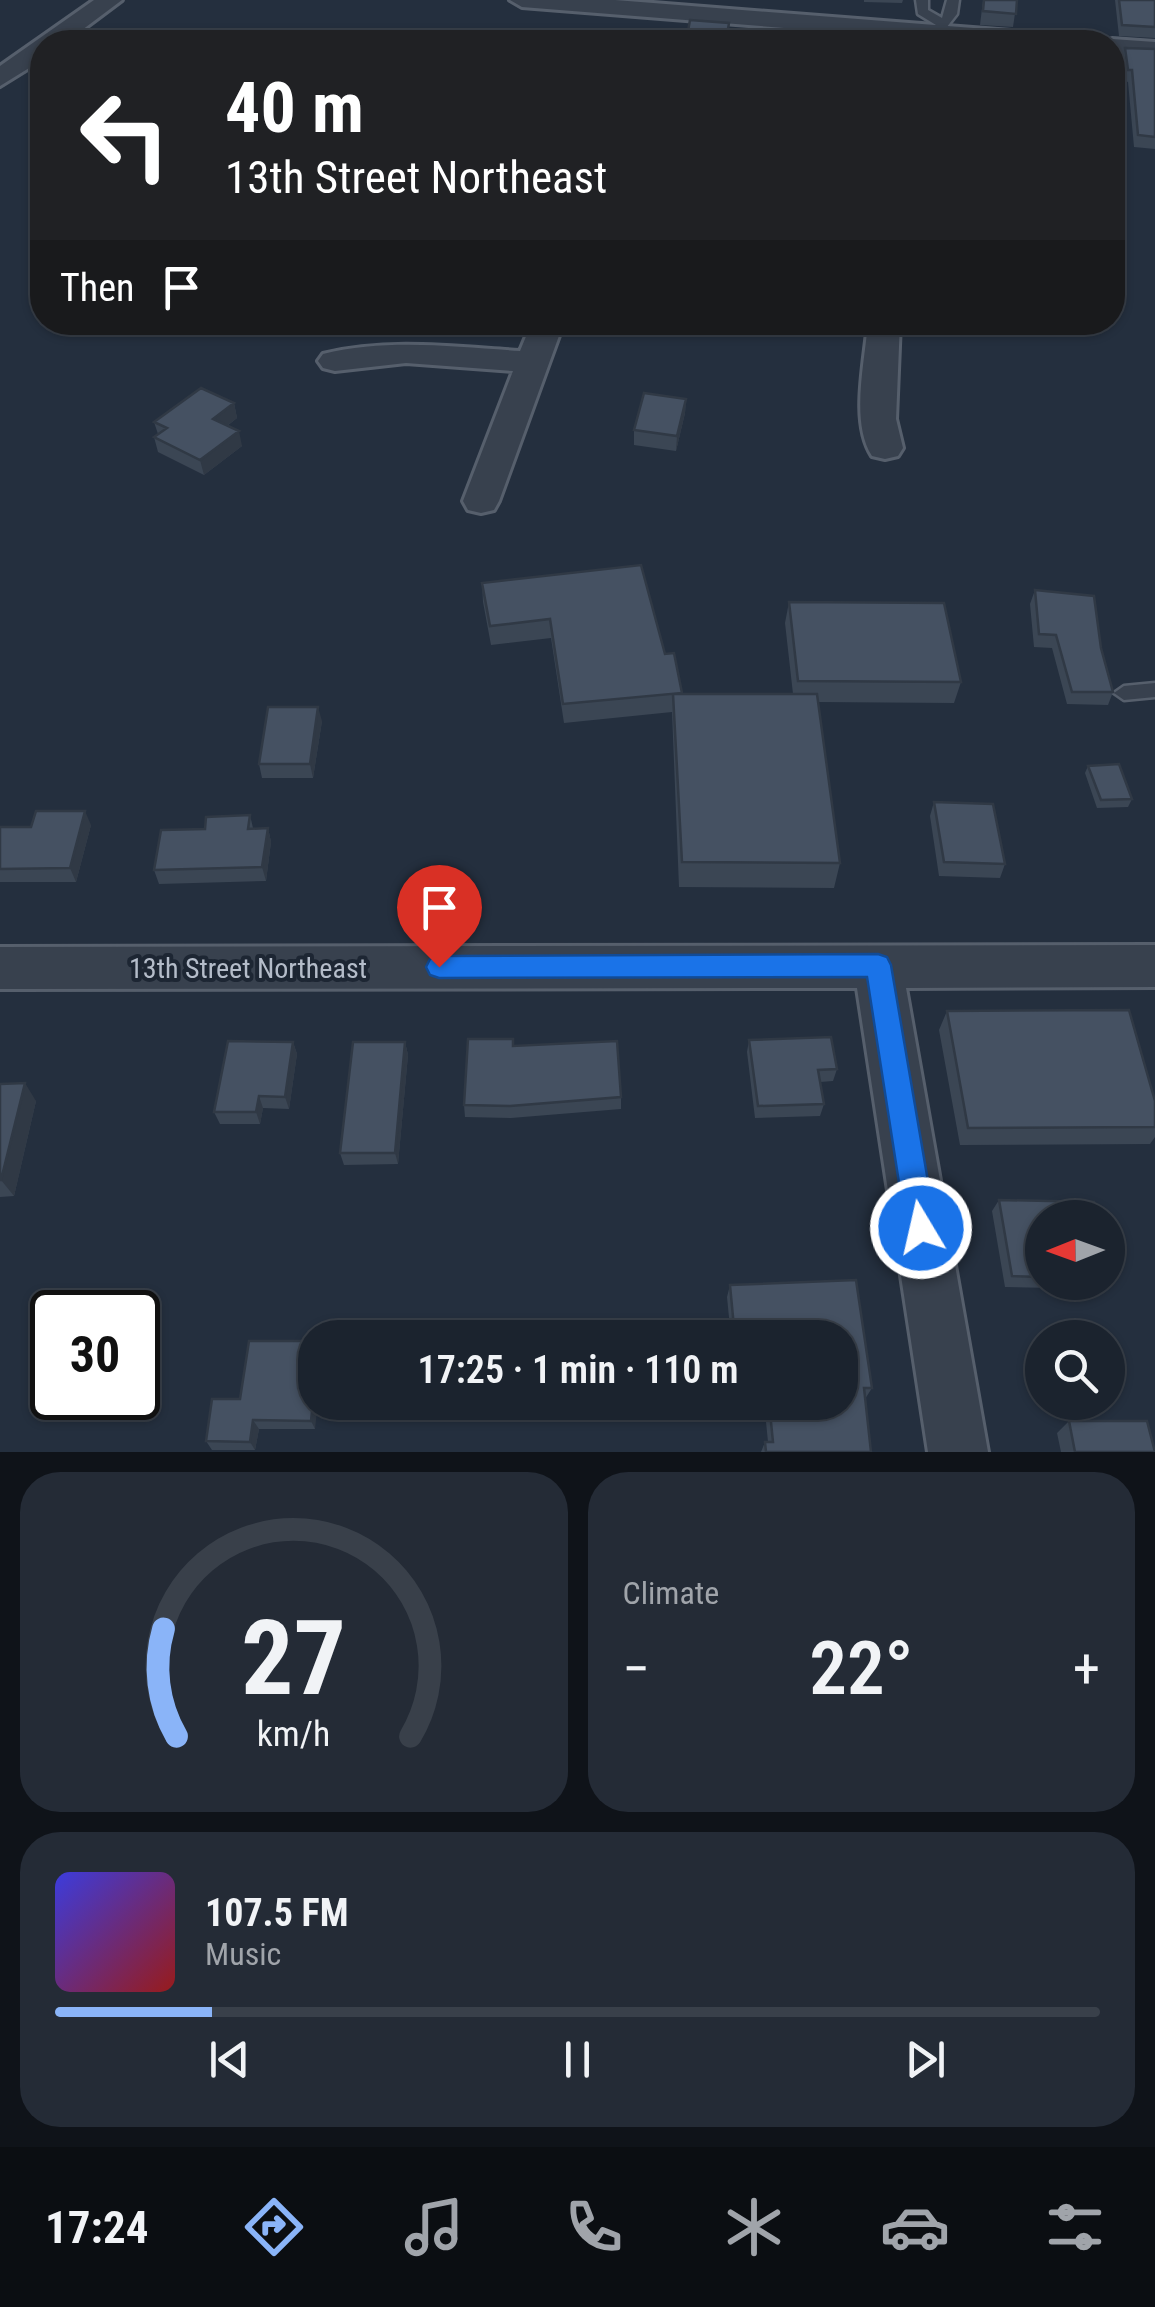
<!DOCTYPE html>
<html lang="en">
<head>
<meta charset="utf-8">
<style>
  :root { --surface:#1b232e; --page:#242b36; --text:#f1f3f6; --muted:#a0a4aa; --line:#39404a; --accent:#8ab4f8 }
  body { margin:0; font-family:"Roboto Condensed",sans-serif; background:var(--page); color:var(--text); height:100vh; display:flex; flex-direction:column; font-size:38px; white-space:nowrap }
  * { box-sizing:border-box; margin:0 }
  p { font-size:32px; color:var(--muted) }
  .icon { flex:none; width:55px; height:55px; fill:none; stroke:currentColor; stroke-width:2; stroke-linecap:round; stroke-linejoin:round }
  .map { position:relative; height:1452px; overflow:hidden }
  .sheet { display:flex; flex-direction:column; gap:20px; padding:20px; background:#0f1319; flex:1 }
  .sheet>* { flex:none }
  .top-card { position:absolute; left:30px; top:30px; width:1095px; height:305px; border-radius:40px; box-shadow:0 2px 8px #0004,0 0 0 2px var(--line); background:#202124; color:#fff; overflow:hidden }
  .needle { width:65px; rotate:269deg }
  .buttons { position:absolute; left:1025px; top:1200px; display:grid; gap:20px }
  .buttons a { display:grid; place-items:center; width:100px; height:100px; border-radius:50%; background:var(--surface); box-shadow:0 2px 8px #0004,0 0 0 2px var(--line); font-size:50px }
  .speed { position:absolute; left:30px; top:1290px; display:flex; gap:20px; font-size:50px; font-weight:700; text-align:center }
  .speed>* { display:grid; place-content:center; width:130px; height:130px; border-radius:50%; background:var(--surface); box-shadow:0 2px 8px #0004,0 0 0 2px var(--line); line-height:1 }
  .speed .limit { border:5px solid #111; border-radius:15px; background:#fff; color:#111 }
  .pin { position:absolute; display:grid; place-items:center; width:85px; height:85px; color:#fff; margin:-102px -42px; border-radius:50% 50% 50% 0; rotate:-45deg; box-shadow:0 0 10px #0007 }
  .pin .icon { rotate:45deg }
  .me { position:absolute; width:110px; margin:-55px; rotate:351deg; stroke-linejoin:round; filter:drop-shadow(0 0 8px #0008) }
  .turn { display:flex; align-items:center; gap:35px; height:210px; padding:0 30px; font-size:45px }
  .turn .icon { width:130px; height:130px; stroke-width:2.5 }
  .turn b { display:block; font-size:70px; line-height:85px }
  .then { display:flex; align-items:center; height:95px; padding:0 30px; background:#0003; gap:20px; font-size:38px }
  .big { font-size:75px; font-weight:600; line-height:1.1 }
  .sheet .widget { flex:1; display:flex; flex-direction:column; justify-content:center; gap:15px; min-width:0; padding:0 35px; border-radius:40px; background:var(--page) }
  .sheet .dial { align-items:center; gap:0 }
  .dial svg { height:260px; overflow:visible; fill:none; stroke:var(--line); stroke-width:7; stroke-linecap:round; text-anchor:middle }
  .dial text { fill:var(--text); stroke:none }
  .song { display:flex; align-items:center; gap:30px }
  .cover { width:120px; height:120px; border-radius:15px; background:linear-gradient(135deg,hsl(240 70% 55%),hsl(0 70% 35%)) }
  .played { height:10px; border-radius:5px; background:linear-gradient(90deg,var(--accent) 15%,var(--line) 15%) }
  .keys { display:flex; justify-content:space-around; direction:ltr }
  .heat { display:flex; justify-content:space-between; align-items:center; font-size:55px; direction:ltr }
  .sheet .tiles { flex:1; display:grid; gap:20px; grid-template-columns:1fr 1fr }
  .widget:last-child { grid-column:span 2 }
  .trip { position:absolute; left:298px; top:1320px; width:560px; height:100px; border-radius:40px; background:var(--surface); box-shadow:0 2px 8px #0004,0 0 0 2px var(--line); font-weight:600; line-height:100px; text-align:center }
  .tabs { display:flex; height:160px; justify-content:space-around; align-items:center; background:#0b0e12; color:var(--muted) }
  .tabs .icon { width:70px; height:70px }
  .tabs .current { color:var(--accent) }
  .tabs b { font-size:45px; color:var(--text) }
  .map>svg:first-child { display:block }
</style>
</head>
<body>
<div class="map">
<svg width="1155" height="1452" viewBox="0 0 1155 1452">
  <rect width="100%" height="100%" fill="#242f3e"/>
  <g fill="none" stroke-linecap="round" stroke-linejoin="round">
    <defs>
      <path id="lane" d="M916 0H928V10L942 18 947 0H959L957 14 939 37 929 34 936 25 918 14Z
        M1155 683V697L1124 700 1114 693 1124 686Z"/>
      <path id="street" d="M94 0H122L66 42H42V60L0 86V66Z
        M510 0H615L1050 34 1063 42H961L522 7Z
        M1112 39 1155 42V58L1112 55V42H1102Z
        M532 322H564L499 501 494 510 481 513 468 510 463 501 513 371 406 363 335 371 323 368 318 361 323 354C388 338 455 347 520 351Z
        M868 322H900L896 419 903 448 898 456 885 459 872 456C850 422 865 362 868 322Z
        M1155 945V987L906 988 988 1452H928L857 988 0 989V947Z"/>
    </defs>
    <use href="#lane" stroke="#565f6c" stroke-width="5"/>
    <use href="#street" stroke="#565f6c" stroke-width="6"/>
    <use href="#lane" fill="#38414e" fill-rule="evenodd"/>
    <use href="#street" fill="#38414e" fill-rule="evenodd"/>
  </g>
  <path fill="#3b4654" d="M864 0H903L902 3 864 2Z
    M983 0H1017L1013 27 980 25Z
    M1115 0H1155V38L1119 36Z
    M1125 48 1155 49V149L1134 147 1128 82 1125 81 1122 59Z
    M686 399 685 413 676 451 634 445V430Z
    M234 403 237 418 227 426 242 446 204 475 158 452 154 437 158 434 154 422Z
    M482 583 665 654 682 694H793L785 623 789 602 961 682 954 703 818 702 840 863 834 888 679 887 672 712 564 723 551 638 491 645 483 602Z
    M1035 590 1101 648 1113 692 1108 705 1067 704 1052 648 1034 647 1030 604Z
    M322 721 313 778H262L259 764Z
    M1088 766 1132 799 1128 807 1097 808 1085 773Z
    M934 802 1005 864 1000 878 939 876 930 816Z
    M250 815 253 828H268L271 842 266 881 159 884 154 870 205 829Z
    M91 825 76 882H0V827Z
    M947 1011 1155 1101V1137L1150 1144 960 1145 939 1030Z
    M749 1040 837 1069 833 1081 820 1082 824 1104 820 1116 755 1118 747 1052Z
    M293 1042 297 1054 289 1109 263 1108 260 1124H220L214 1112Z
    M405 1042 408 1055 398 1164 344 1165 340 1153Z
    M513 1046 621 1097V1109L511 1118 465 1117 464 1105Z
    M0 1084 36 1101 14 1196 0 1197Z
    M999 1200 1042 1218V1282H1108V1261L1111 1278 1103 1289 1005 1287 992 1211Z
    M856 1280 872 1388 865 1399 871 1452H761L765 1442H768L764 1402H840V1338H731L727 1297 730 1285Z
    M315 1341V1429H259L255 1450H212L206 1441 240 1399Z
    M1069 1421 1155 1452H1061L1057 1433Z"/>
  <path fill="#303945" d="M686 399 685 413 676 451 677 436Z
    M234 403 237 418 216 434 213 419Z
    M239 431 242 446 204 475 200 460Z
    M318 707 322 721 313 778 310 764Z
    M85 811 91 825 76 882 70 868Z
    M268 828 271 842 266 881 262 867Z
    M293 1042 297 1054 289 1109 285 1097Z
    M405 1042 408 1055 398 1164 395 1153Z
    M25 1083 36 1101 14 1196 1 1180Z
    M259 1096 263 1108 260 1124 256 1112Z
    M315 1384V1402H318L315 1429 311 1421Z
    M253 1420 259 1429 255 1450 250 1442Z"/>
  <path fill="#455162" stroke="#303945" stroke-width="2.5" d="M984 0H1017L1016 14 983 11Z
    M1119 0H1155V27L1122 25Z
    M690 20 729 23 726 42H686Z
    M980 33H1016L1017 42H979Z
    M1125 48 1155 49V137L1138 135 1132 70H1128Z
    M201 388 234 403 213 419 239 431 200 460 154 437 167 428 154 422Z
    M644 393 686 399 677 436 634 430Z
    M641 565 665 654 674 653 682 693 563 704 550 619 490 626 482 583Z
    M1035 590 1094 596 1101 648 1113 692H1072L1056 635 1039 634Z
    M789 602 944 603 961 682 798 681Z
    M673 694H817L840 863 682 862Z
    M268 707H318L310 764H259Z
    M1119 764 1132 799 1101 800 1088 766Z
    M934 802 993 804 1005 864 944 862Z
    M36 811H85L70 868 0 869V827H31Z
    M250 815 248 829 268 828 262 867 154 870 161 830 205 829 206 817Z
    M1129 1010 1155 1101V1127L968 1128 947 1011Z
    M831 1037 837 1069 818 1070 824 1104 758 1106 749 1040Z
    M468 1039H513V1046L617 1041 621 1097 510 1106 464 1105Z
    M228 1041 293 1042 285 1097 259 1096 256 1112H214Z
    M353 1042H405L395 1153H340Z
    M25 1083 1 1180H0V1084Z
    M999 1200 1094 1202 1098 1218H1042V1277L1012 1276Z
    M856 1280 872 1388H864L871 1452H766L765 1442H773L769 1402H840V1338H735L730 1285Z
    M249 1341H315V1384L311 1421 253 1420 250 1442 206 1441 212 1399H240Z
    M1069 1421H1147L1155 1452H1075Z"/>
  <path fill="#1a73e8" stroke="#114b97" stroke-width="2.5" d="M878 954 887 957 891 965 936 1228 931 1238 921 1242 911 1238 906 1228 867 977 439 978 430 975 426 967 430 959 439 956Z"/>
  <g text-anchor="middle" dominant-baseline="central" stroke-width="8" stroke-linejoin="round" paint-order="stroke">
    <g font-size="28" fill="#b4bcc9" stroke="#1d2633">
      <text x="248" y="968">13th Street Northeast</text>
    </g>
  </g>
</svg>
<div class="buttons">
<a><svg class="needle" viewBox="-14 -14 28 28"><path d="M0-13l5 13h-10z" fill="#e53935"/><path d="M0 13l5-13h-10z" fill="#a0a4aa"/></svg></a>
<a><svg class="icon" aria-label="search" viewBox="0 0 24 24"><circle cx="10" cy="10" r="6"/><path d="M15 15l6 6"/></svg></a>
</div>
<div class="speed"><div class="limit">30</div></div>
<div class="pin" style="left:439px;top:967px;background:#d93025"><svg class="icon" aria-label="arrive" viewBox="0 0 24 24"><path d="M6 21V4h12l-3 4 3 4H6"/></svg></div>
<svg class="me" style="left:921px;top:1228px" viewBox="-20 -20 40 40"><circle r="17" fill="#1a73e8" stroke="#fff" stroke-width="3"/><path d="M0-11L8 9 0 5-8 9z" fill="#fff"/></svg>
<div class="trip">17:25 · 1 min · 110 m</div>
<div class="top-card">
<div class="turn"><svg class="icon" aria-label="left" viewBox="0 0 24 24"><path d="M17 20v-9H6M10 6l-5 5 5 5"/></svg><div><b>40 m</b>13th Street Northeast</div></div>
<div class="then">Then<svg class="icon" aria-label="arrive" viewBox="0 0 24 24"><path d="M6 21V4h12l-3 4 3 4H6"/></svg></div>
</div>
</div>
<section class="sheet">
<div class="tiles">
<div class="widget dial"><svg viewBox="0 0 100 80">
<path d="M14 69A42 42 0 1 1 86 69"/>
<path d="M14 69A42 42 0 0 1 10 36" stroke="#8ab4f8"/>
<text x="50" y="56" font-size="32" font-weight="700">27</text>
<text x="50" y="72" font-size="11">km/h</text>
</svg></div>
<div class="widget"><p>Climate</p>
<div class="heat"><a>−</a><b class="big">22°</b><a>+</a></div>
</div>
<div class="widget">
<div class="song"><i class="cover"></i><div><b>107.5 FM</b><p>Music</p></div></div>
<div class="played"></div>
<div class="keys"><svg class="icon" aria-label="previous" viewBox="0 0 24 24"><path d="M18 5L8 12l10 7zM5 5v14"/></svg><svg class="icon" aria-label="pause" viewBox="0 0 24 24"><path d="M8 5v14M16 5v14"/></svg><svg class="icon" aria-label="next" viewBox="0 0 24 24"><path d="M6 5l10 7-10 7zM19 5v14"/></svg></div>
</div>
</div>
</section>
<nav class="tabs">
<b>17:24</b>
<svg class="icon current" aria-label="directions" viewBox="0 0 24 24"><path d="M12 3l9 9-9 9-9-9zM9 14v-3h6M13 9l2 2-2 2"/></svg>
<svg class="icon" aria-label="music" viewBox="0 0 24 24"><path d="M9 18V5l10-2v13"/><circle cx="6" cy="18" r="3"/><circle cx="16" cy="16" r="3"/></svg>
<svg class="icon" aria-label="phone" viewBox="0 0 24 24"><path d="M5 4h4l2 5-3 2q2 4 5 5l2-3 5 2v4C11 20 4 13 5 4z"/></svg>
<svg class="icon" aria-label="climate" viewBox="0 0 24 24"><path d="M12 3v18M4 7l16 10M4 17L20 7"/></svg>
<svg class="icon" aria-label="car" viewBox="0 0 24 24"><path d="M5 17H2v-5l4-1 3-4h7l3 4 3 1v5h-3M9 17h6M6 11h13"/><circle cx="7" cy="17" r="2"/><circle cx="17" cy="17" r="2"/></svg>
<svg class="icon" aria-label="filters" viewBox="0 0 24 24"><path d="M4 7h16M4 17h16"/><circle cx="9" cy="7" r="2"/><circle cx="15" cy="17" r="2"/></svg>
</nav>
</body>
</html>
